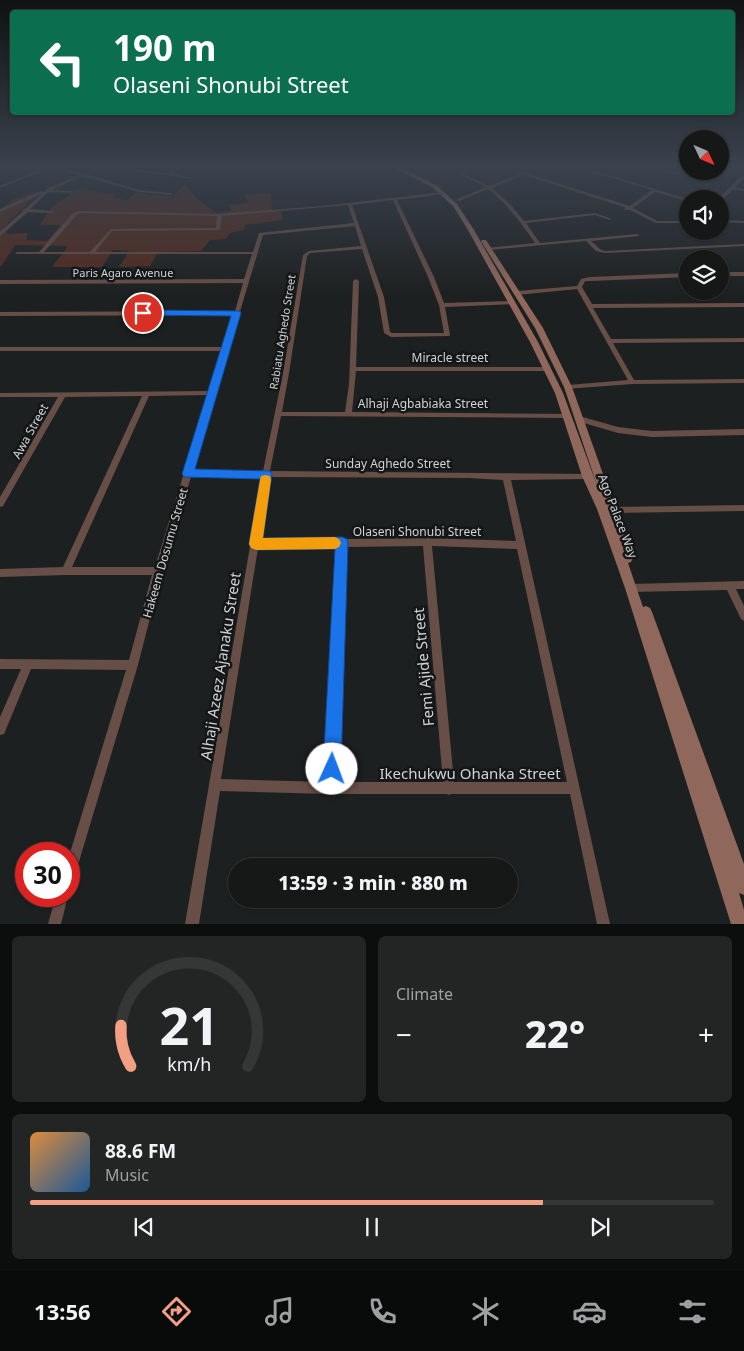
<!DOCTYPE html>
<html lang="en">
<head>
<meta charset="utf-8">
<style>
  :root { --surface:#161818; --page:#232525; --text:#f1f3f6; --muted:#9ea0a2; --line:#353737; --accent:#f39f83 }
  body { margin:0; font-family:"Noto Sans",sans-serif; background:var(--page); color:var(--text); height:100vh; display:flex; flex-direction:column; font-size:19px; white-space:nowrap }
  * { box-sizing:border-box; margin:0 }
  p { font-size:16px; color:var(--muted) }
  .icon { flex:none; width:28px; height:28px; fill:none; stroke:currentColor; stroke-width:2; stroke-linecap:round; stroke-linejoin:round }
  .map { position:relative; height:924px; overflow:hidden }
  .drawer { display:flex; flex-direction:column; gap:12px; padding:12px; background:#0c0d0d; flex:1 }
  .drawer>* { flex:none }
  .banner { position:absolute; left:10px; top:10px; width:725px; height:105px; border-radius:5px; box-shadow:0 1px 4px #0004,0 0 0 1px var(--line); background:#0b6e4f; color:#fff; overflow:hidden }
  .needle { width:32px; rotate:134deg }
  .tools { position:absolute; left:679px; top:130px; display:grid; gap:10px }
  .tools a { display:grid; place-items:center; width:50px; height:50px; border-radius:50%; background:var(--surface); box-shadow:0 1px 4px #0004,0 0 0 1px var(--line); font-size:25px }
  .speed { position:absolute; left:15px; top:842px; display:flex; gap:10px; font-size:25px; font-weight:700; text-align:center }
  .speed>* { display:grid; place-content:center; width:65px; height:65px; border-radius:50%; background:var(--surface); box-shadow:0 1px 4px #0004,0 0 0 1px var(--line); line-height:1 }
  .speed .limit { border:8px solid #d22; background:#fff; color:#111 }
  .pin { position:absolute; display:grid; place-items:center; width:42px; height:42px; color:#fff; margin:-21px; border:2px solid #fff; border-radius:50%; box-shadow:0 1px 5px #0007 }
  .me { position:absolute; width:55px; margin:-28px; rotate:2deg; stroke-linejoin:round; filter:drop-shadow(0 0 4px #0008) }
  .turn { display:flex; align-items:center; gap:18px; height:105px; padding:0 20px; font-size:22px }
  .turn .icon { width:65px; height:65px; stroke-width:2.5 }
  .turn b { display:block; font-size:35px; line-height:42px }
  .big { font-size:38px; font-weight:800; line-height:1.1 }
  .drawer .widget { flex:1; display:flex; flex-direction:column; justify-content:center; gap:8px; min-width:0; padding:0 18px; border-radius:8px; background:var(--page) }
  .drawer .dial { align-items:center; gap:0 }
  .dial svg { height:130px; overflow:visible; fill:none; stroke:var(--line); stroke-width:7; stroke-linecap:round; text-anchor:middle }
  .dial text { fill:var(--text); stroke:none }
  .song { display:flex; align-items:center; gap:15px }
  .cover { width:60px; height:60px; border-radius:8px; background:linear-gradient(135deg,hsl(30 70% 55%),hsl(210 70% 35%)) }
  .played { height:5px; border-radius:2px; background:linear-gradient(90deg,var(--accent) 75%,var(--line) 75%) }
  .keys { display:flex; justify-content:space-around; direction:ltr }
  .heat { display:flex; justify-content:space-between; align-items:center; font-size:28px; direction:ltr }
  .drawer .tiles { flex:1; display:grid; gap:12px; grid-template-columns:1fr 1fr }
  .widget:last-child { grid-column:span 2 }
  .trip { position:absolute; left:228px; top:858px; width:290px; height:50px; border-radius:25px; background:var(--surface); box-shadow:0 1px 4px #0004,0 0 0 1px var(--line); font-weight:800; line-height:50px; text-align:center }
  .dock { display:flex; height:80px; justify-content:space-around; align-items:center; background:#090a0a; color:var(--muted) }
  .dock .icon { width:35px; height:35px }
  .dock .on { color:var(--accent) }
  .dock b { font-size:22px; color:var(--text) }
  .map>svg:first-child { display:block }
</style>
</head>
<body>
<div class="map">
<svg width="744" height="924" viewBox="0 0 744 924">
  <rect width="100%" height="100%" fill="#1d2020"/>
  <path fill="#532b1d" d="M185 185 198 200 217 213 231 211 229 205 248 203 245 195 271 193 272 210 281 211 283 220 245 225 244 230 230 233 226 239 210 240 201 251 158 252 150 266 119 267 129 251 113 250 102 267H52L68 246 15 245 2 265 0 266V210L14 199 39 192 4 227 7 234 27 233V240L47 241 61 225H40L52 207 78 189 113 194 114 198 127 200 135 193 182 197 173 195Z"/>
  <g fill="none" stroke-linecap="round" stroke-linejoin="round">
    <path fill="#674e46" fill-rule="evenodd" d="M0 167H6L0 170Z
      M46 167H52L0 188V186Z
      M54 167H61L83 173 139 190 171 193 173 194 171 195 139 192 82 176 52 190 71 191H72V193L48 192 30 209 51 211H53V213L28 212 0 236V232L23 211V209H25L42 194 0 212V209L41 191 44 192 47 189 78 175Z
      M107 167H119L169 174 177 167H182L173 174 194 178 192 179Z
      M274 167H279L275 170H273Z
      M503 167H509L514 170 511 171Z
      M570 167H582L688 199V201L655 192 633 208 657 221H688V223H656L630 210H624V209L626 208 624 207 523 175 492 188 510 204 524 221 595 213 612 219 610 220 595 215 526 223 540 243 637 234 639 235V236L591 241 600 249 605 251 744 244V246L605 253 596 251 586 241 489 250 487 249V248L535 243C522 223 507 204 488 189L459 201 455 200 486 187 461 175V173H462L489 186 519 174 516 173V171L524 172 526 173 630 206 652 190 581 169Z
      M651 167H658L676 173 684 167H688V168L677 175Z
      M743 175H744V178L735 187 744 189V191L733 189 722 200 718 199Z
      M443 192 445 193 444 194 397 200 434 277 444 303 512 301 514 302V304L445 307 450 335 449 336 391 337 384 333 378 297 362 249 310 253 307 256 289 373 282 412H345L349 384 353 281 356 279 359 281 356 367H547L550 369 547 371H356L352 412 568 414 571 416 570 418 281 416 270 471 590 474 591 476 590 478 587 479 511 480 610 924H597L570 794H451L449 795 447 794H331L220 791 199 924H185L262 477H191L162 571 138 665 75 875 73 879 69 881V856L126 670 31 669 4 734 0 735V717L21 669H0V659L129 660 152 575H66L0 577V569L63 567 142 396 65 397 3 506 0 507V497L58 397H0V393L210 391 222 351H0V347H223L233 315 0 316V312L235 311 243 283 0 284V280L244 279 252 254H17L15 253 17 252H39L73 213 80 211 217 214 323 206ZM393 200 428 277 439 305 444 333H392L390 332 384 297 352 205ZM348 205 354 223 259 233 253 252H95L112 231 218 230 220 229 222 216ZM81 213 217 216 216 228 111 229 90 252H44L77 215ZM355 226 361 246 309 251 303 255 283 373 263 471H192L228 351 230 349 229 348 263 235ZM208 395 155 567H72L149 396ZM269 477 468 478 503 480 516 541 427 538 259 540ZM423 546 443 782H337L346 547ZM432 546 517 549 567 782H454ZM338 547 326 782 221 779 258 548Z
      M720 220 744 221V223L720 222Z
      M720 272H744V276H720Z
      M688 273V277L590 281H585L582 287 592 304 744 303V307L593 308 611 339 744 338V342L613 343 634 380 744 379V383L632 384 566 389 565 387 568 385 628 380 577 289 517 295 514 293 517 291 577 286 581 279 590 277Z
      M579 416 618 427 652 431 744 429V435L652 437 618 433 577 421 576 419 577 417Z
      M744 505V511L611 513 608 512 607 510 608 508 611 507Z
      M744 581V589H736L744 606V621L741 619 727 590 631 592 628 591 626 588 628 585 631 584Z
      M56 896H68L61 924H48Z"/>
    <path fill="#90685b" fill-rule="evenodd" d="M392 167H399L436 185 457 204 474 230 538 342 563 393 598 488 564 387 535 328 481 241 482 240H486L543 328 572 387 633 558 631 562 628 563 643 607 646 606 650 608 652 612 744 864V895L739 893 744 910V924H731L625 588 597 509 582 476 555 393 530 342 468 230 453 206 432 187Z"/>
  </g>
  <linearGradient id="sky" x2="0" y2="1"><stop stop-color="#101212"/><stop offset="0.56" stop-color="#3a424e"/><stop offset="1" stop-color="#3a424e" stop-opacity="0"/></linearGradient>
  <rect width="744" height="296" fill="url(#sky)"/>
  <path fill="#1a73e8" stroke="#114b97" d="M143 310 240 311 241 313 195 469 270 471 272 474 263 538 342 537 347 539 348 543 341 769 338 775 332 778 326 775 323 769 335 549 256 550 251 548 249 544 260 479 184 477 182 474 231 316 140 315 139 313Z"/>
  <path fill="#f59e0b" d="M265 475 270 476 271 480 263 538 335 537 339 539 341 543 339 547 335 549 256 550 251 548 249 544 260 480 261 476Z"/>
  <g text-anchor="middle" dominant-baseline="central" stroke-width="5" stroke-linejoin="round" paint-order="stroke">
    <g font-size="11" fill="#d0d2d3" stroke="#141717">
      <text x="123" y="272">Paris Agaro Avenue</text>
      <text transform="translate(282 332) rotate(-81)">Rabiatu Aghedo Street</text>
    </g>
    <g font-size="12" fill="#d0d2d3" stroke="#141717">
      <text x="450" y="357">Miracle street</text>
      <text x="423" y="403">Alhaji Agbabiaka Street</text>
      <text transform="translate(30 431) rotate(-61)">Awa Street</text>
      <text x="388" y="463">Sunday Aghedo Street</text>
      <text transform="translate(618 516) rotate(69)">Ago Palace Way</text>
      <text x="417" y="531">Olaseni Shonubi Street</text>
      <text transform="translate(165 553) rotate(-74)">Hakeem Dosumu Street</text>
    </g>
    <g font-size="15" fill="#d0d2d3" stroke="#141717">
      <text transform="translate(220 666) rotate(-81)">Alhaji Azeez Ajanaku Street</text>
      <text transform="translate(423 667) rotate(-95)">Femi Ajide Street</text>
      <text x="470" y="773">Ikechukwu Ohanka Street</text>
    </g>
  </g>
</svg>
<div class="tools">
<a><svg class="needle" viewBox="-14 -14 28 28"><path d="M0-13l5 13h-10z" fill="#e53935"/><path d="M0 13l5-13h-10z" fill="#9ea0a2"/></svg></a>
<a><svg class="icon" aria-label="sound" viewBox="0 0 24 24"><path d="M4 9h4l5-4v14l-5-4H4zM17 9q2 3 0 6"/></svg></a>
<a><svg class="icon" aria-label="layers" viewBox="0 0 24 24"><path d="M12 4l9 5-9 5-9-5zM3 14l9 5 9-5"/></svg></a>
</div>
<div class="speed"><div class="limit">30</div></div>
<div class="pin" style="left:143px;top:313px;background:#d93025"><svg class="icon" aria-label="arrive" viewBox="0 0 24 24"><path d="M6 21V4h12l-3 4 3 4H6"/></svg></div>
<svg class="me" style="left:332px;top:769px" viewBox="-20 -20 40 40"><circle r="19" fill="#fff"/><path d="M0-13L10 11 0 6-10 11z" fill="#1a73e8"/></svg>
<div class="trip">13:59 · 3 min · 880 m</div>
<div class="banner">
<div class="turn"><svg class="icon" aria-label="left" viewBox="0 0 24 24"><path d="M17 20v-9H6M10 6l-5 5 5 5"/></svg><div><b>190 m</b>Olaseni Shonubi Street</div></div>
</div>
</div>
<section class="drawer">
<div class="tiles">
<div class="widget dial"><svg viewBox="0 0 100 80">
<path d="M14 69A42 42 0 1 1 86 69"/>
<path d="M14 69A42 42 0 0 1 8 44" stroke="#f39f83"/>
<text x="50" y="56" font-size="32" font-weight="700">21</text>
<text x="50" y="72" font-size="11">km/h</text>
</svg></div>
<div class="widget"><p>Climate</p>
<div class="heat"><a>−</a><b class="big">22°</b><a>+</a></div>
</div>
<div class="widget">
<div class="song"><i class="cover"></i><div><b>88.6 FM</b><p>Music</p></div></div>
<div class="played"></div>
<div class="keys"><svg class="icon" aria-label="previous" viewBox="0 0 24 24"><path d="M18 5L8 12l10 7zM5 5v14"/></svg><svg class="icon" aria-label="pause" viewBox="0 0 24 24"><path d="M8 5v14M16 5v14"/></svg><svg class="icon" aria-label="next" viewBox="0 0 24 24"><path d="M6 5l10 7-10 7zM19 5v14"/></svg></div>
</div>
</div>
</section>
<nav class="dock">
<b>13:56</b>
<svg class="icon on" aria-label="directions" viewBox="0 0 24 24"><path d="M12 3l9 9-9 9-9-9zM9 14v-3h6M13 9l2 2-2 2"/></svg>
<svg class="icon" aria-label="music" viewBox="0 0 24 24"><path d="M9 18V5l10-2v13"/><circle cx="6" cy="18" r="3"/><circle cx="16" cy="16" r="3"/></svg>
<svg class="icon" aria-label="phone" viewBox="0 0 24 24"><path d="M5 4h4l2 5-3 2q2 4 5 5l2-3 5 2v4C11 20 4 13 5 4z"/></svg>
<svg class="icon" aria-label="climate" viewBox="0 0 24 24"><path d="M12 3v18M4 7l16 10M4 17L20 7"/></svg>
<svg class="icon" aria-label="car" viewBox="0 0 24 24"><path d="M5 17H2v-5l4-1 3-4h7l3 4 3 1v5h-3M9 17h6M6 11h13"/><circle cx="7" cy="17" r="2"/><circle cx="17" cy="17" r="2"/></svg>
<svg class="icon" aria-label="filters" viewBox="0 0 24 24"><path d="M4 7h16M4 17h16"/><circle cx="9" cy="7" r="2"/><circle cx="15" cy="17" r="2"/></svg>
</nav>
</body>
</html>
